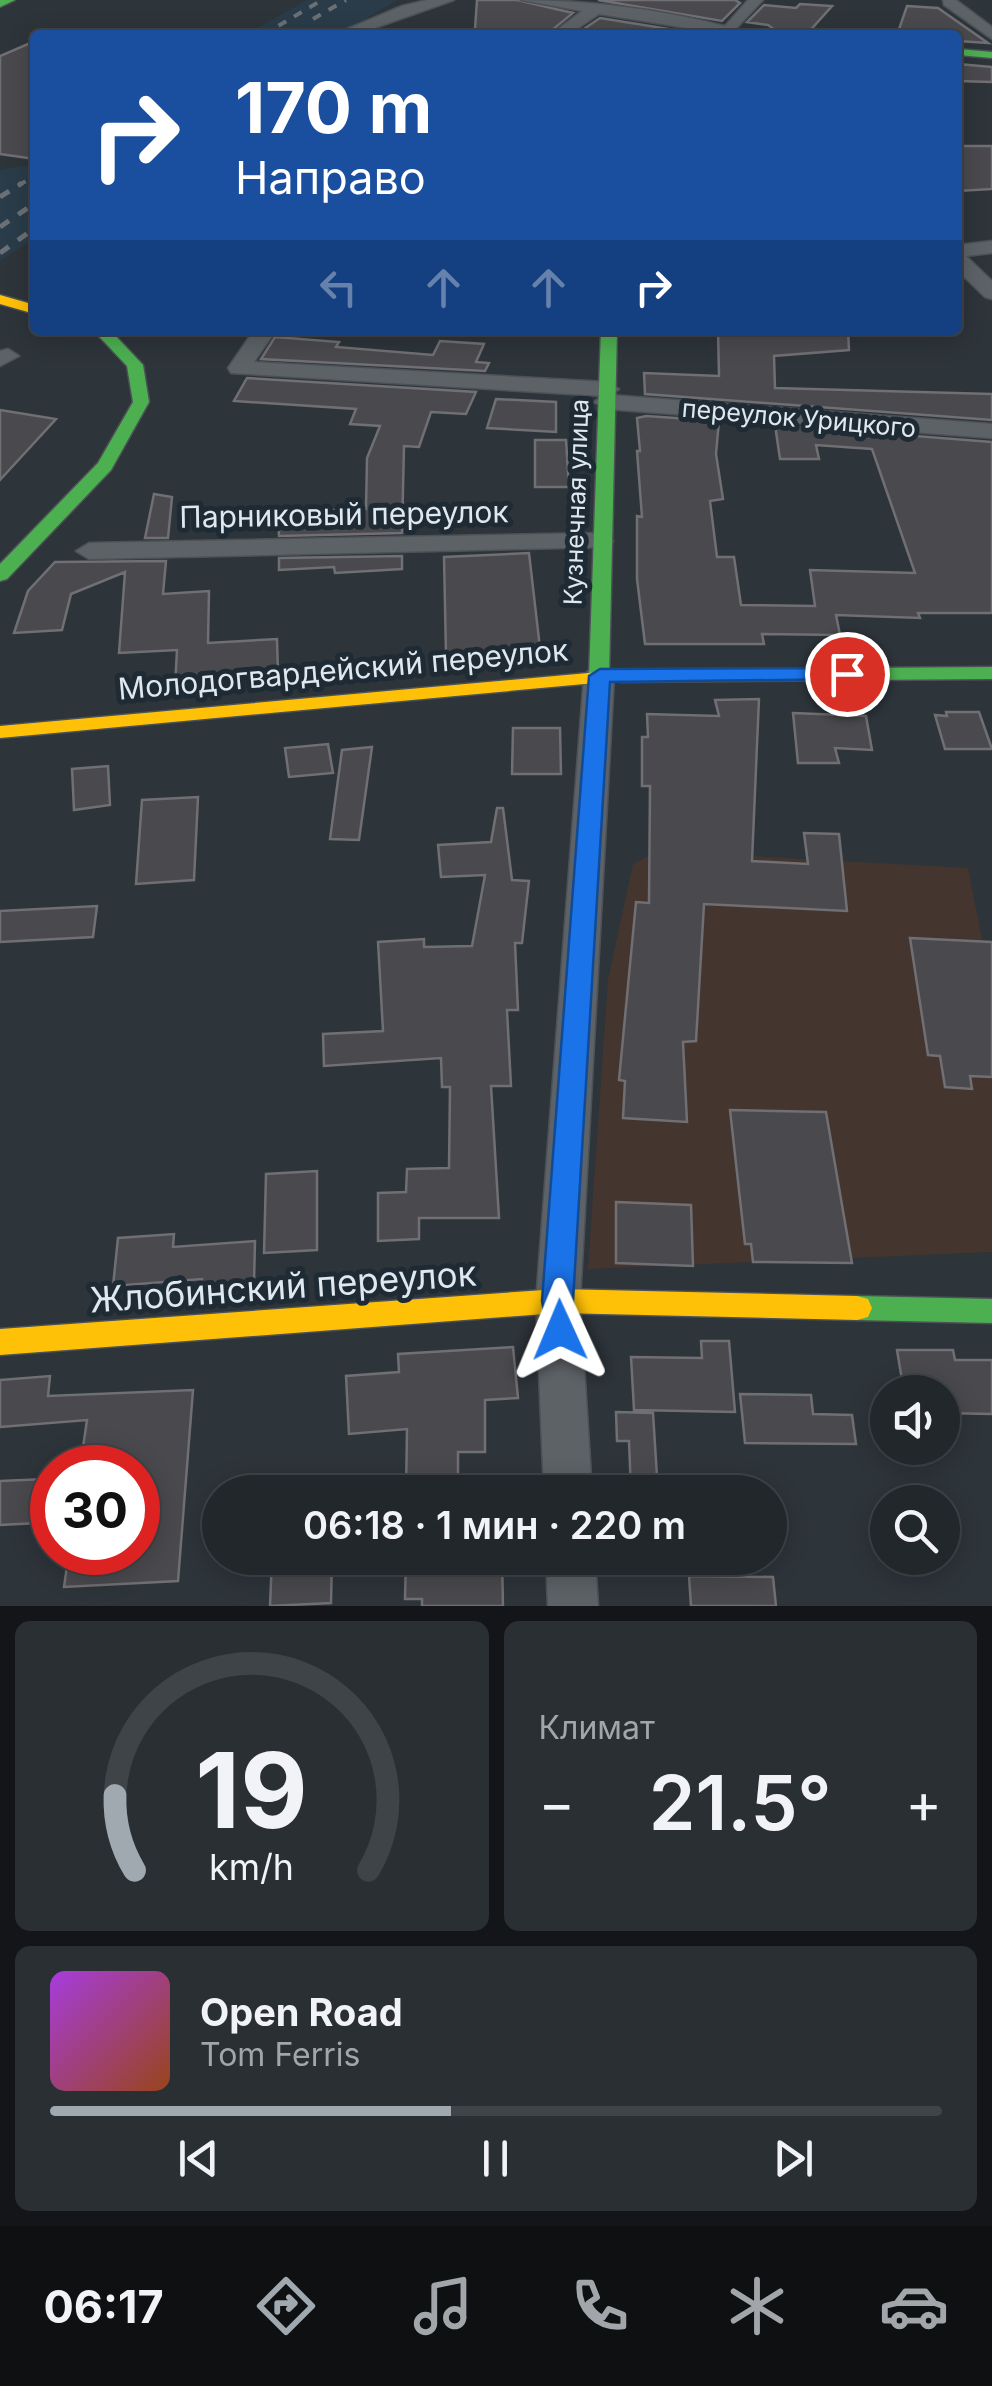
<!DOCTYPE html>
<html lang="ru">
<head>
<meta charset="utf-8">
<style>
  :root { --surface:#22272c; --page:#2a2f34; --text:#f1f3f6; --muted:#a2a5a9; --line:#3f4448; --accent:#a1a9b0 }
  body { margin:0; font-family:Inter,sans-serif; background:var(--page); color:var(--text); height:100vh; display:flex; flex-direction:column; font-size:38px; white-space:nowrap }
  * { box-sizing:border-box; margin:0 }
  p { font-size:32px; color:var(--muted) }
  .icon { flex:none; width:55px; height:55px; fill:none; stroke:currentColor; stroke-width:2; stroke-linecap:round; stroke-linejoin:round }
  .map { position:relative; height:1606px; overflow:hidden }
  .side { display:flex; flex-direction:column; gap:15px; padding:15px; background:#131518; flex:1 }
  .side>* { flex:none }
  .top-card { position:absolute; left:30px; top:30px; width:932px; height:305px; border-radius:10px; box-shadow:0 5px 25px #0003,0 0 0 2px var(--line); background:#1a4fa0; color:#fff; overflow:hidden }
  .fabs { position:absolute; left:870px; top:1375px; display:grid; gap:20px }
  .fabs a { display:grid; place-items:center; width:90px; height:90px; border-radius:50%; background:var(--surface); box-shadow:0 5px 25px #0003,0 0 0 2px var(--line); font-size:50px }
  .speed { position:absolute; left:30px; top:1445px; display:flex; gap:20px; font-size:50px; font-weight:700; text-align:center }
  .speed>* { display:grid; place-content:center; width:130px; height:130px; border-radius:50%; background:var(--surface); box-shadow:0 5px 25px #0003,0 0 0 2px var(--line); line-height:1 }
  .speed .limit { border:15px solid #d22; background:#fff; color:#111 }
  .pin { position:absolute; display:grid; place-items:center; width:85px; height:85px; color:#fff; margin:-42px; border:5px solid #fff; border-radius:50%; box-shadow:0 2px 10px #0007 }
  .me { position:absolute; width:110px; margin:-55px; rotate:359deg; stroke-linejoin:round; filter:drop-shadow(0 0 8px #0008) }
  .turn { display:flex; align-items:center; gap:35px; height:210px; padding:0 40px; font-size:45px }
  .turn .icon { width:130px; height:130px; stroke-width:2.5 }
  .turn b { display:block; font-size:70px; line-height:85px }
  .lanes { display:flex; align-items:center; height:95px; padding:0 40px; background:#0003; justify-content:center; gap:50px; direction:ltr }
  .lanes .off { opacity:.35 }
  .big { font-size:75px; font-weight:600; line-height:1.1 }
  .side .widget { flex:1; display:flex; flex-direction:column; justify-content:center; gap:15px; min-width:0; padding:0 35px; border-radius:15px; background:var(--page) }
  .side .dial { align-items:center; gap:0 }
  .dial svg { height:260px; overflow:visible; fill:none; stroke:var(--line); stroke-width:7; stroke-linecap:round; text-anchor:middle }
  .dial text { fill:var(--text); stroke:none }
  .song { display:flex; align-items:center; gap:30px }
  .cover { width:120px; height:120px; border-radius:15px; background:linear-gradient(135deg,hsl(280 70% 55%),hsl(20 70% 35%)) }
  .played { height:10px; border-radius:5px; background:linear-gradient(90deg,var(--accent) 45%,var(--line) 45%) }
  .keys { display:flex; justify-content:space-around; direction:ltr }
  .heat { display:flex; justify-content:space-between; align-items:center; font-size:55px; direction:ltr }
  .side .tiles { flex:1; display:grid; gap:15px; grid-template-columns:1fr 1fr }
  .widget:last-child { grid-column:span 2 }
  .trip { position:absolute; left:202px; top:1475px; width:585px; height:100px; border-radius:50px; background:var(--surface); box-shadow:0 5px 25px #0003,0 0 0 2px var(--line); font-weight:600; line-height:100px; text-align:center }
  .tabs { display:flex; height:160px; justify-content:space-around; align-items:center; background:#0e1012; color:var(--muted) }
  .tabs .icon { width:70px; height:70px }
  .tabs .active { color:var(--accent) }
  .tabs b { font-size:45px; color:var(--text) }
  .map>svg:first-child { display:block }
</style>
</head>
<body>
<div class="map">
<svg width="992" height="1606" viewBox="0 0 992 1606">
  <rect width="100%" height="100%" fill="#2d343a"/>
  <path fill="#2a3c49" d="M307 0H397L340 35H245Z
    M35 164V238L0 261V170Z"/>
  <path fill="#44362f" d="M658 851 968 868 992 990V1252L588 1269 608 980 633 864Z"/>
  <path fill="#4a494d" stroke="#706f73" stroke-width="2.5" d="M477 0H517L573 13 546 35 475 29Z
    M598 0H735L740 3 722 21Z
    M800 4 832 6 806 35H782L768 25 747 22 764 5 796 8Z
    M907 6 938 8 988 43 958 41V35H897Z
    M600 18 706 35H575Z
    M35 41V159L0 154V56Z
    M958 64 992 67V82L958 81Z
    M958 146H992V189L958 191Z
    M718 330H848L849 350 774 356 775 388 992 394V420L645 394 644 373 719 376Z
    M275 337 339 342 336 347 433 355 440 341 484 344 476 362 489 363 485 371 261 359Z
    M247 378 476 392 466 414 431 412 419 447 404 446 402 533 279 536 278 512 366 509 367 458 380 426 350 424 356 409 234 401Z
    M496 399 556 402V432L487 428Z
    M0 410 56 419 0 480Z
    M646 416 719 421 716 454 723 499 710 501 717 557H734L741 605 815 606 810 570 915 573 872 449 816 445 819 459H780L775 425 992 442V613H918L920 618 836 615 840 635 762 634 764 644H645L637 579V516L642 517 637 451H640L637 418Z
    M535 440H566L569 487H535Z
    M154 494 172 497 168 538H145Z
    M529 553 540 648 500 649V654L446 655 444 557Z
    M402 556V569L335 573 334 567 279 570V558Z
    M166 561 163 594 209 591 208 643 277 639 278 673 218 677 217 684 175 686 177 650 119 653 125 572 71 594 62 630 14 633 28 591 55 562Z
    M759 699 752 861 808 864 804 833 839 834 847 911 704 904 696 1041 683 1042 687 1122 623 1118 625 1081 619 1080 636 902 649 903 650 786H642V737H648L647 714 719 716 715 700Z
    M946 712H979L992 749H945L935 715 947 716Z
    M793 713 866 716 872 750 835 748 839 763H798Z
    M513 728H560L561 774H512Z
    M328 744 333 773 289 777 285 748Z
    M372 747 359 840 330 839 342 750Z
    M108 766 110 805 74 810 72 769Z
    M198 797 194 880 136 884 142 800Z
    M497 808H503L512 880 529 881 522 943H515L518 1010H507L511 1086H491L499 1218H419V1239L378 1241V1193L406 1192 407 1169 449 1168 450 1087H442L441 1058 324 1066 323 1034 383 1031 378 942 424 939V947L472 946 485 875 441 877 438 845 491 842Z
    M97 906 93 937 0 942V911Z
    M910 938 992 942V1077L970 1076 972 1089 945 1087 940 1056 928 1055Z
    M730 1110 826 1112 852 1263 753 1262 751 1244H745Z
    M317 1171V1250L264 1253 266 1174Z
    M616 1202 691 1205 693 1266 616 1263Z
    M174 1234 173 1247 255 1241 254 1283 202 1287V1279L113 1286 118 1238Z
    M701 1341H729L735 1412 634 1410 631 1357 702 1358Z
    M513 1347 518 1398 485 1400V1452H458V1492H406L407 1429 349 1434 346 1376 399 1372 398 1354Z
    M897 1350H953L955 1360H992V1414L942 1413V1392H904Z
    M50 1376 48 1396 193 1390 178 1581 64 1587 69 1552H138V1468H80L87 1420 0 1427V1380Z
    M740 1394 811 1395 813 1414 852 1415 856 1444 745 1443Z
    M616 1412 653 1413 658 1492H631L629 1441H617Z
    M45 1479 38 1523 0 1525V1481Z
    M272 1558H332L331 1603 270 1606Z
    M406 1558H502L503 1606H422V1599H405Z
    M689 1576 773 1577 776 1606H691Z"/>
  <g fill="none" stroke-linecap="round" stroke-linejoin="round">
    <defs>
      <path id="street" d="M427 0H454L355 35H333L402 6Z
        M521 0C589 0 658 9 725 26L748 0H763L730 35 599 14 568 35H550L582 11Z
        M943 0H956L992 27V39L944 5Z
        M992 241V253L966 256 992 281V299L985 297 958 271V245Z
        M254 330H276L254 362 607 382 619 389 610 395 992 424V438L606 409 594 402 603 396 231 373 228 368Z
        M8 349 19 356 0 366V351Z
        M600 533 613 541 609 547 89 559 76 551 89 543Z
        M599 667 609 670 614 676 580 1301 592 1492H544L536 1301 584 676 589 670Z
        M546 1558H595L598 1606H548Z"/>
      <path id="fast" d="M0 0H15L0 7Z
        M958 49 992 52V58L958 55Z
        M93 330H110L143 365 149 402 111 470 7 579 0 581V564L98 463 133 402 127 366Z
        M601 330H617L609 676 599 682 589 676Z
        M992 667V679L621 682 611 676 621 670Z
        M857 1296 992 1299V1323L857 1320 846 1317 842 1308 846 1299Z"/>
      <path id="slow" d="M728 28 766 32 771 35H720Z
        M0 295 35 305V314L0 304Z
        M621 670 628 672 631 676 628 680 0 738V726Z
        M558 1289 857 1296 868 1299 872 1308 868 1317 857 1320 558 1313 0 1355V1329Z"/>
    </defs>
    <use href="#street" stroke="#4b5156" stroke-width="3"/>
    <use href="#fast" stroke="#4b5156" stroke-width="3"/>
    <use href="#slow" stroke="#4b5156" stroke-width="3"/>
    <use href="#street" fill="#5d6267" fill-rule="evenodd"/>
    <use href="#fast" fill="#4caf50" fill-rule="evenodd"/>
    <use href="#slow" fill="#ffc107" fill-rule="evenodd"/>
    <path stroke="#6b7076" stroke-width="4" stroke-dasharray="9 9" stroke-linecap="butt" d="M313 19 346 0
      M263 35 322 0
      M18 186 35 175"/>
    <path stroke="#6b7076" stroke-width="5" stroke-dasharray="11 11" stroke-linecap="butt" d="M0 197 22 183
      M0 227 35 203
      M0 253 35 228"/>
  </g>
  <path fill="#1a73e8" stroke="#114b97" stroke-width="2.5" d="M847 668 857 674 854 679 610 682 573 1301 575 1330 571 1338 560 1342 549 1338 542 1301 589 676 600 669Z"/>
  <g text-anchor="middle" dominant-baseline="central" stroke-width="10" stroke-linejoin="round" paint-order="stroke">
    <g font-size="25" fill="#e0e8ef" stroke="#1e2b35">
      <text transform="translate(799 418) rotate(5)">переулок Урицкого</text>
      <text transform="translate(576 502) rotate(-88)">Кузнечная улица</text>
    </g>
    <g font-size="30" fill="#e0e8ef" stroke="#1e2b35">
      <text transform="translate(344 514) rotate(-1)">Парниковый переулок</text>
      <text transform="translate(343 669) rotate(-5)">Молодогвардейский переулок</text>
    </g>
    <g font-size="35" fill="#e0e8ef" stroke="#1e2b35">
      <text transform="translate(283 1286) rotate(-4)">Жлобинский переулок</text>
    </g>
  </g>
</svg>
<div class="fabs">
<a><svg class="icon" aria-label="sound" viewBox="0 0 24 24"><path d="M4 9h4l5-4v14l-5-4H4zM17 9q2 3 0 6"/></svg></a>
<a><svg class="icon" aria-label="search" viewBox="0 0 24 24"><circle cx="10" cy="10" r="6"/><path d="M15 15l6 6"/></svg></a>
</div>
<div class="speed"><div class="limit">30</div></div>
<div class="pin" style="left:847px;top:674px;background:#d93025"><svg class="icon" aria-label="arrive" viewBox="0 0 24 24"><path d="M6 21V4h12l-3 4 3 4H6"/></svg></div>
<svg class="me" style="left:560px;top:1330px" viewBox="-20 -20 40 40"><path d="M0-17L14 15 0 8-14 15z" fill="#1a73e8" stroke="#fff" stroke-width="4"/></svg>
<div class="trip">06:18 · 1 мин · 220 m</div>
<div class="top-card">
<div class="turn"><svg class="icon" aria-label="right" viewBox="0 0 24 24"><path d="M7 20v-9h11M14 6l5 5-5 5"/></svg><div><b>170 m</b>Направо</div></div>
<div class="lanes"><svg class="icon off" aria-label="left" viewBox="0 0 24 24"><path d="M17 20v-9H6M10 6l-5 5 5 5"/></svg><svg class="icon off" aria-label="ahead" viewBox="0 0 24 24"><path d="M12 20V5M6 11l6-6 6 6"/></svg><svg class="icon off" aria-label="ahead" viewBox="0 0 24 24"><path d="M12 20V5M6 11l6-6 6 6"/></svg><svg class="icon" aria-label="right" viewBox="0 0 24 24"><path d="M7 20v-9h11M14 6l5 5-5 5"/></svg></div>
</div>
</div>
<section class="side">
<div class="tiles">
<div class="widget dial"><svg viewBox="0 0 100 80">
<path d="M14 69A42 42 0 1 1 86 69"/>
<path d="M14 69A42 42 0 0 1 8 46" stroke="#a1a9b0"/>
<text x="50" y="56" font-size="32" font-weight="700">19</text>
<text x="50" y="72" font-size="11">km/h</text>
</svg></div>
<div class="widget"><p>Климат</p>
<div class="heat"><a>−</a><b class="big">21.5°</b><a>+</a></div>
</div>
<div class="widget">
<div class="song"><i class="cover"></i><div><b>Open Road</b><p>Tom Ferris</p></div></div>
<div class="played"></div>
<div class="keys"><svg class="icon" aria-label="previous" viewBox="0 0 24 24"><path d="M18 5L8 12l10 7zM5 5v14"/></svg><svg class="icon" aria-label="pause" viewBox="0 0 24 24"><path d="M8 5v14M16 5v14"/></svg><svg class="icon" aria-label="next" viewBox="0 0 24 24"><path d="M6 5l10 7-10 7zM19 5v14"/></svg></div>
</div>
</div>
</section>
<nav class="tabs">
<b>06:17</b>
<svg class="icon active" aria-label="directions" viewBox="0 0 24 24"><path d="M12 3l9 9-9 9-9-9zM9 14v-3h6M13 9l2 2-2 2"/></svg>
<svg class="icon" aria-label="music" viewBox="0 0 24 24"><path d="M9 18V5l10-2v13"/><circle cx="6" cy="18" r="3"/><circle cx="16" cy="16" r="3"/></svg>
<svg class="icon" aria-label="phone" viewBox="0 0 24 24"><path d="M5 4h4l2 5-3 2q2 4 5 5l2-3 5 2v4C11 20 4 13 5 4z"/></svg>
<svg class="icon" aria-label="climate" viewBox="0 0 24 24"><path d="M12 3v18M4 7l16 10M4 17L20 7"/></svg>
<svg class="icon" aria-label="car" viewBox="0 0 24 24"><path d="M5 17H2v-5l4-1 3-4h7l3 4 3 1v5h-3M9 17h6M6 11h13"/><circle cx="7" cy="17" r="2"/><circle cx="17" cy="17" r="2"/></svg>
</nav>
</body>
</html>
